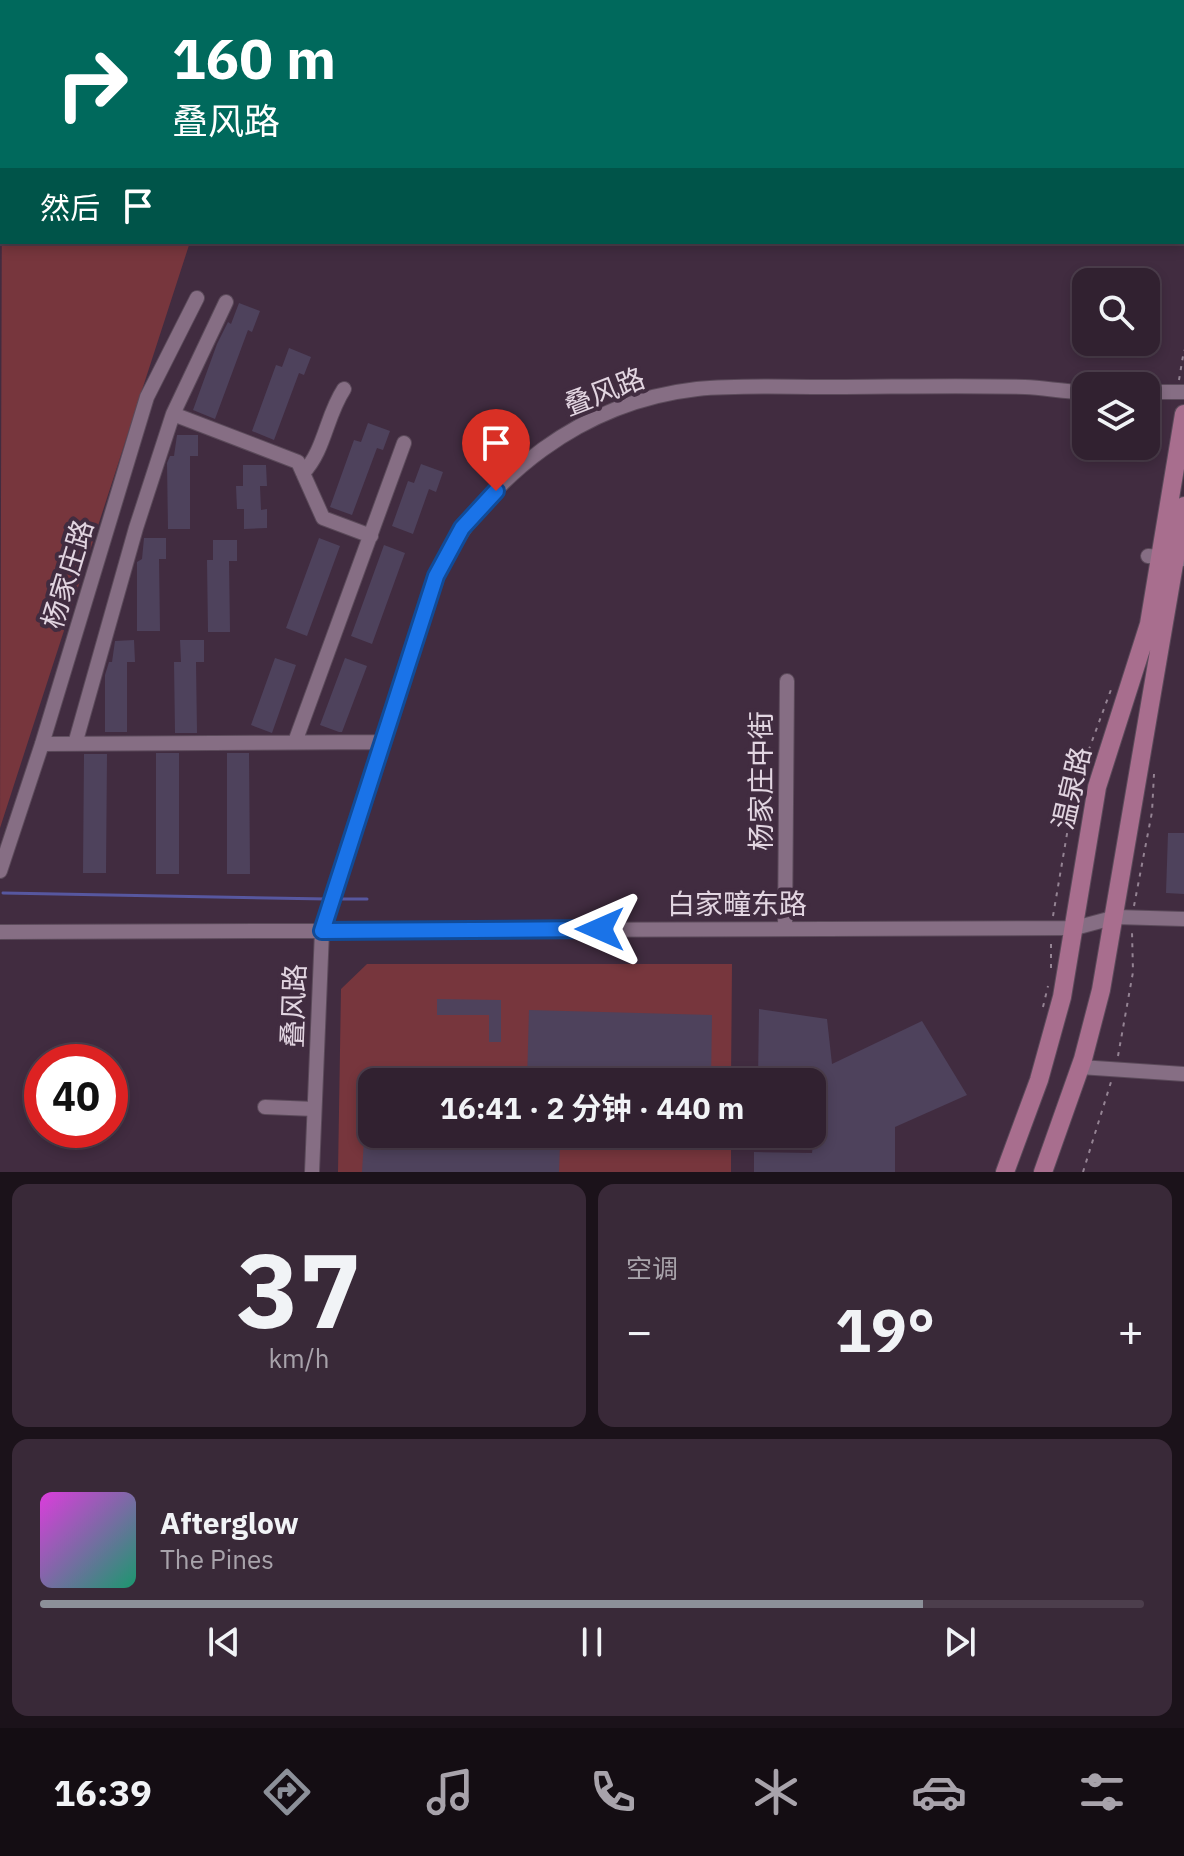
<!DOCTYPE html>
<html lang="zh">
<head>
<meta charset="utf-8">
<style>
  :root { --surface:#312130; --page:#392938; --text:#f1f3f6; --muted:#a8a3ab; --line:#4c3e4c; --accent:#8c9099 }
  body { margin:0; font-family:"IBM Plex Sans","Noto Sans SC",sans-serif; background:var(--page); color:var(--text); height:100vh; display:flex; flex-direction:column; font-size:30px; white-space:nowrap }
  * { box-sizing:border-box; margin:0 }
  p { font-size:26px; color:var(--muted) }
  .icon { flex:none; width:44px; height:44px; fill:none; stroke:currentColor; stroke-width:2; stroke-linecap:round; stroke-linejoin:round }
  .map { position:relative; height:1172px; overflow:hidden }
  .sheet { display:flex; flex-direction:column; gap:12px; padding:12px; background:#1b121a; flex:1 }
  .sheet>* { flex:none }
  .guide { position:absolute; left:0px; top:0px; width:1184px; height:244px; box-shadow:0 4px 12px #0003,0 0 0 2px var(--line); background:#00695c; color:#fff; overflow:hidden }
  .fabs { position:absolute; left:1072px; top:268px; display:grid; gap:16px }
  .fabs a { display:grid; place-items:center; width:88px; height:88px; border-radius:16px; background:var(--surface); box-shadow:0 4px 12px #0003,0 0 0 2px var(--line); font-size:40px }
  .speed { position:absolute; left:24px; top:1044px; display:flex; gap:16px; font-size:40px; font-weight:700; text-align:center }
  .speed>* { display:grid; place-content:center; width:104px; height:104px; border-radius:50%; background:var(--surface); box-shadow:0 4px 12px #0003,0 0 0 2px var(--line); line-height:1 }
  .speed .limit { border:12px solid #d22; background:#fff; color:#111 }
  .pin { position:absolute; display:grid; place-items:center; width:68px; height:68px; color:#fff; margin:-82px -34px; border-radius:50% 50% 50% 0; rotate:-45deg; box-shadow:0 0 8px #0007 }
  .pin .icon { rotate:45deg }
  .me { position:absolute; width:88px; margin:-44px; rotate:270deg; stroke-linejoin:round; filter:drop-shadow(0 0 6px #0008) }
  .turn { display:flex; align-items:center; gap:28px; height:168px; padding:0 40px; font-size:36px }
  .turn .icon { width:104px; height:104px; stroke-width:2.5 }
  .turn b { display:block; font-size:56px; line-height:68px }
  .then { display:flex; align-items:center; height:76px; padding:0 40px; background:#0003; gap:16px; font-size:30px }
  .big { font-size:60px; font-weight:700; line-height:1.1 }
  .sheet .widget { flex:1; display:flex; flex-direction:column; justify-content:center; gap:12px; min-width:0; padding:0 28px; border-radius:16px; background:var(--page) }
  .sheet .dial { align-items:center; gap:0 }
  .dial b { font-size:104px; line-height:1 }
  .song { display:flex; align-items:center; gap:24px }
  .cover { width:96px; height:96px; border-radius:12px; background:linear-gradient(135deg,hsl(300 70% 55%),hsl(160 70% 35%)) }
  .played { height:8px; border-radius:4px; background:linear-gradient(90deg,var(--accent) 80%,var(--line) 80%) }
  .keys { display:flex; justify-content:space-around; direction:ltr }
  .heat { display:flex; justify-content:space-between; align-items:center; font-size:44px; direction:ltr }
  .sheet .tiles { flex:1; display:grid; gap:12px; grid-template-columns:1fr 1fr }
  .widget:last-child { grid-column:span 2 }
  .trip { position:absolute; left:358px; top:1068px; width:468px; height:80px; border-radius:16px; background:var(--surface); box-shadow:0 4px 12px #0003,0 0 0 2px var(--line); font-weight:700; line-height:80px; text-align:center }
  .menu { display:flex; height:128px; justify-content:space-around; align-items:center; background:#140d13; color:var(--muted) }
  .menu .icon { width:56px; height:56px }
  .menu .selected { color:var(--accent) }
  .menu b { font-size:36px; color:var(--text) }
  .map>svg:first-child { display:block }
</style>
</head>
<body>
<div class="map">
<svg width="1184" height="1172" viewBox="0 0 1184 1172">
  <rect width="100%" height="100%" fill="#412c40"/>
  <path fill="#77363d" d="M2 170V242H190L0 828Z
    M367 964H732L731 1082H372V1134H731V1172H338L341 989Z"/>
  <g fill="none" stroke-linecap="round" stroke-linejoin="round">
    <path stroke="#57579f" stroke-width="3" d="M3 893 327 899
      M339 899H367"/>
  </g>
  <path fill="#4e425c" d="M239 303 260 311 252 332 248 330 215 419 193 410 217 344 228 322 231 324Z
    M289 348 311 357 304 375 299 373 274 440 252 431 276 365 282 367Z
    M368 423 390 431 383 450 377 448 352 515 330 507 354 440 361 442Z
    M177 435H198V456H190V529H168L167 463 170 456H174Z
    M421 464 443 472 436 492 429 489 413 534 392 526 408 481 414 483Z
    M243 465H266L267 486H260L261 510 267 509V528L244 529V509H237L236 486H243Z
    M144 538H166V559H159L160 631H137V562L142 559Z
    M319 538 340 546 307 636 286 628Z
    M213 540H237V561H229L230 632H208L207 560H213Z
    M384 545 405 553 372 644 351 636Z
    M134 640 135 662H127V732H105V675L109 662H112L115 641Z
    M180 640H204V662H196L197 733H175L174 662H181Z
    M275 658 296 665 272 733 251 725Z
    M345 658 367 666 342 732H339L320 725Z
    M156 753H179V874H156Z
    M227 753H249L250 874H227Z
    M84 754H107L106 873H83Z
    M1168 833H1184V894L1166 893Z
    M437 999 501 1000V1042H489V1015H437Z
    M759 1009 827 1019 832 1064 922 1021 967 1095 895 1127V1172H754V1152L812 1153 816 1120H812V1082H758Z
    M529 1010 712 1015 711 1082H527Z
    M364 1139 560 1146 559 1172H362Z"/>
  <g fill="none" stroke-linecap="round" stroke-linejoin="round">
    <defs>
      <path id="minor" d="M481 0H483
        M460 2 463 0
        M1182 8H1184
        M1146 392H1184
        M173 414 298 462 323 518 371 536
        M303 473C325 450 326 416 344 389
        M1148 556 1184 559
        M295 742 404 443
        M42 744 381 742
        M75 744 136 528 173 414 226 302
        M0 871 42 744 147 397 197 298
        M785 929 787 681
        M0 932 1075 928 1116 917 1184 919
        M1080 1067 1184 1074
        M265 1107 314 1109
        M312 1172 322 931 436 576C486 475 583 402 697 389 739 385 782 387 825 387 891 387 959 385 1025 387 1046 388 1066 392 1086 392"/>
      <path id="major" d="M84 2 85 0
        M0 96 2 93
        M1005 1172 1039 1080 1062 997 1097 787 1149 624 1184 414
        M1043 1172 1083 1059 1101 990 1184 506"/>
    </defs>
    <use href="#minor" stroke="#5b4a5a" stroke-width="16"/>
    <use href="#major" stroke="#5b4a5a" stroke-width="20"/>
    <path stroke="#948393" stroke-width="2" stroke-dasharray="4 6" stroke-linecap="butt" d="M1179 380 1184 350
      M1134 906 1152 812 1154 774
      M1053 916 1075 787 1112 687
      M1051 968V942
      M1043 1007 1048 986
      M1118 1056 1133 972 1132 932
      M1083 1172 1111 1082"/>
    <use href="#minor" stroke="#866e84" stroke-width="14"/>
    <use href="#major" stroke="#a86e8e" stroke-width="18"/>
  </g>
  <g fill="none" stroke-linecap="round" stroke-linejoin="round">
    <defs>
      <path id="route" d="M496 491 462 528 436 576 322 931 600 929"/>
    </defs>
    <use href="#route" stroke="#114b97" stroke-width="20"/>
    <use href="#route" stroke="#1a73e8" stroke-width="14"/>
  </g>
  <g text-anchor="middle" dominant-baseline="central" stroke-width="8" stroke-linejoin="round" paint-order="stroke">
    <g font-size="28" fill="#e2d5e1" stroke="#412c40">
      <text transform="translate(604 391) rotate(-21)">叠风路</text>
      <text transform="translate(67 574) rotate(-73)">杨家庄路</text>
      <text transform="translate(760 781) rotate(-90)">杨家庄中街</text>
      <text transform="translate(1071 788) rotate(-77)">温泉路</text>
      <text x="737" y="903">白家疃东路</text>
      <text transform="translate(293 1006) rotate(-88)">叠风路</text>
    </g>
  </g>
</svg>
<div class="fabs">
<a><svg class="icon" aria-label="search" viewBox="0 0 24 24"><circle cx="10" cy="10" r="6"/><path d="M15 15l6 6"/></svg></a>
<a><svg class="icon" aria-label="layers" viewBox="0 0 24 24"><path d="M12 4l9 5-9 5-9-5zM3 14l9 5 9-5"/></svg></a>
</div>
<div class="speed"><div class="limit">40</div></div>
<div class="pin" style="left:496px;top:491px;background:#d93025"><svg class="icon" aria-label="arrive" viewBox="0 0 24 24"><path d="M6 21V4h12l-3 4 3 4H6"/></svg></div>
<svg class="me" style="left:600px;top:929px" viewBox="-20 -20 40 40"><path d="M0-17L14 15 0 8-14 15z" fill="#1a73e8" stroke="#fff" stroke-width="4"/></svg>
<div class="trip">16:41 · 2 分钟 · 440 m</div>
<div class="guide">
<div class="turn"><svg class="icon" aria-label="right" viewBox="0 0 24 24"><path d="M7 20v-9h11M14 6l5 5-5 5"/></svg><div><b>160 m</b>叠风路</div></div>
<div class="then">然后<svg class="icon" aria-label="arrive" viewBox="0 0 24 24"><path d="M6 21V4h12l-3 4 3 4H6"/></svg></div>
</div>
</div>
<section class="sheet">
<div class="tiles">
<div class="widget dial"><b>37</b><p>km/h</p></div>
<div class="widget"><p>空调</p>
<div class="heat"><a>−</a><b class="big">19°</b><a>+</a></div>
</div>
<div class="widget">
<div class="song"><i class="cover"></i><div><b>Afterglow</b><p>The Pines</p></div></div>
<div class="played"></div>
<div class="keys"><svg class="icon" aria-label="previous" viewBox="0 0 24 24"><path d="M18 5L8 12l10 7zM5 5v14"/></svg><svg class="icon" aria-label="pause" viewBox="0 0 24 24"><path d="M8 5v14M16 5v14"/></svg><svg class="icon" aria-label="next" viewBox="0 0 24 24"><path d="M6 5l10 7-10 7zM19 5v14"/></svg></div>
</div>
</div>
</section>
<nav class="menu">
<b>16:39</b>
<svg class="icon selected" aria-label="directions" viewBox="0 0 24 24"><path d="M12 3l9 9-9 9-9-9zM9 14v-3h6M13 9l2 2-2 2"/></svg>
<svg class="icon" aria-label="music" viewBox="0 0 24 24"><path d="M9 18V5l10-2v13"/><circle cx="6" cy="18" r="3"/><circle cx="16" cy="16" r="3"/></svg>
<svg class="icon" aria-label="phone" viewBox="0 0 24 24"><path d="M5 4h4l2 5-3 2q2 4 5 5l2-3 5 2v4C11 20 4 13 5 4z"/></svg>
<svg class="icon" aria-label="climate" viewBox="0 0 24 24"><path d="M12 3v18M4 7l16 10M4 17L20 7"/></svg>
<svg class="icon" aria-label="car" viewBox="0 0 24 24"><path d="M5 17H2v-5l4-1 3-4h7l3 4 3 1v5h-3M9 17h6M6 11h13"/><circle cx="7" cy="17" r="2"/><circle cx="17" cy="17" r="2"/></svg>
<svg class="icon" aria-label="filters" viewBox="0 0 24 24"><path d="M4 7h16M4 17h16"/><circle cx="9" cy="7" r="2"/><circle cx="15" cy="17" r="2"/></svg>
</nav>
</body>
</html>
